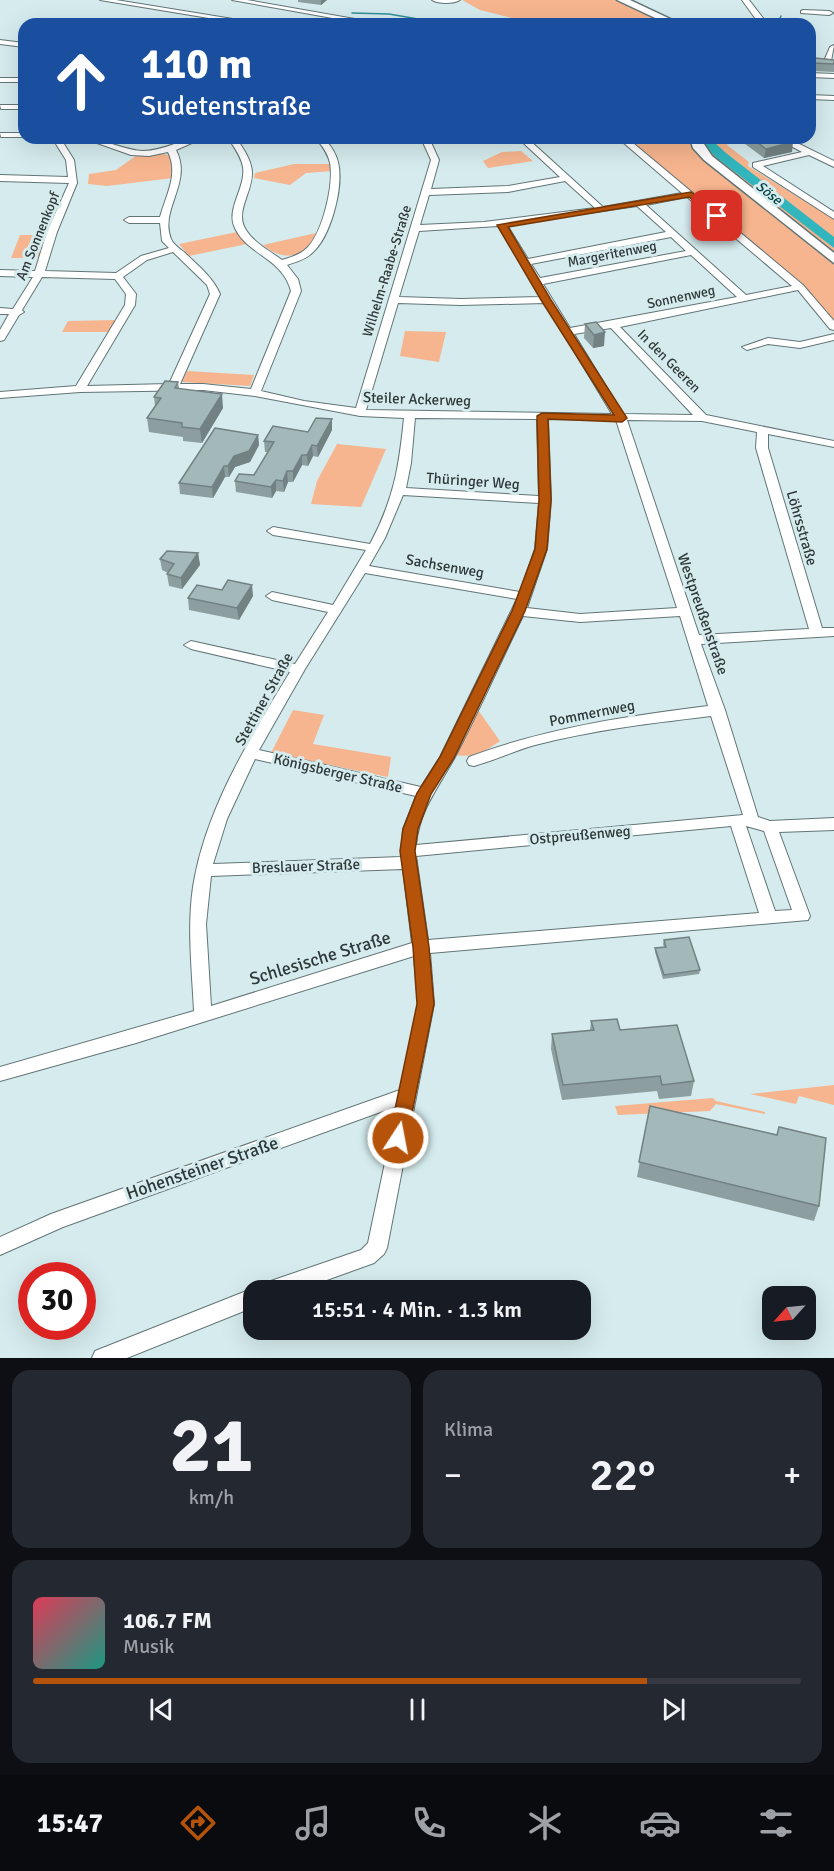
<!DOCTYPE html>
<html lang="de">
<head>
<meta charset="utf-8">
<style>
  :root { --surface:#171b24; --page:#242831; --text:#f1f3f6; --muted:#9ea1a6; --line:#363941; --accent:#b45309 }
  body { margin:0; font-family:Signika,sans-serif; background:var(--page); color:var(--text); height:100vh; display:flex; flex-direction:column; font-size:22px; white-space:nowrap }
  * { box-sizing:border-box; margin:0 }
  p { font-size:20px; color:var(--muted) }
  .icon { flex:none; width:33px; height:33px; fill:none; stroke:currentColor; stroke-width:2; stroke-linecap:round; stroke-linejoin:round }
  .map { position:relative; height:1358px; overflow:hidden }
  .side { display:flex; flex-direction:column; gap:12px; padding:12px; background:#0d0f14; flex:1 }
  .side>* { flex:none }
  .top-card { position:absolute; left:18px; top:18px; width:798px; height:126px; border-radius:18px; box-shadow:0 6px 24px #0002; background:#1a4fa0; color:#fff; overflow:hidden }
  .needle { width:39px; rotate:243deg }
  .buttons { position:absolute; left:762px; top:1286px; display:grid; gap:12px }
  .buttons a { display:grid; place-items:center; width:54px; height:54px; border-radius:12px; background:var(--surface); box-shadow:0 6px 24px #0002; font-size:30px }
  .speed { position:absolute; left:18px; top:1262px; display:flex; gap:12px; font-size:30px; font-weight:700; text-align:center }
  .speed>* { display:grid; place-content:center; width:78px; height:78px; border-radius:50%; background:var(--surface); box-shadow:0 6px 24px #0002; line-height:1 }
  .speed .limit { border:9px solid #d22; background:#fff; color:#111 }
  .pin { position:absolute; display:grid; place-items:center; width:51px; height:51px; color:#fff; margin:-26px; border-radius:12px; box-shadow:0 3px 9px #0006 }
  .me { position:absolute; width:66px; margin:-33px; rotate:11deg; stroke-linejoin:round; filter:drop-shadow(0 0 4px #0008) }
  .turn { display:flex; align-items:center; gap:21px; height:126px; padding:0 24px; font-size:27px }
  .turn .icon { width:78px; height:78px; stroke-width:2.5 }
  .turn b { display:block; font-size:42px; line-height:51px }
  .big { font-size:45px; font-weight:600; line-height:1.1 }
  .side .widget { flex:1; display:flex; flex-direction:column; justify-content:center; gap:9px; min-width:0; padding:0 21px; border-radius:18px; background:var(--page) }
  .side .dial { align-items:center; gap:0 }
  .dial b { font-size:78px; line-height:1 }
  .song { display:flex; align-items:center; gap:18px }
  .cover { width:72px; height:72px; border-radius:9px; background:linear-gradient(135deg,hsl(350 70% 55%),hsl(170 70% 35%)) }
  .played { height:6px; border-radius:3px; background:linear-gradient(90deg,var(--accent) 80%,var(--line) 80%) }
  .keys { display:flex; justify-content:space-around; direction:ltr }
  .heat { display:flex; justify-content:space-between; align-items:center; font-size:33px; direction:ltr }
  .side .tiles { flex:1; display:grid; gap:12px; grid-template-columns:1fr 1fr }
  .widget:last-child { grid-column:span 2 }
  .trip { position:absolute; left:243px; top:1280px; width:348px; height:60px; border-radius:18px; background:var(--surface); box-shadow:0 6px 24px #0002; font-weight:600; line-height:60px; text-align:center }
  .tabs { display:flex; height:96px; justify-content:space-around; align-items:center; background:#090b0e; color:var(--muted) }
  .tabs .icon { width:42px; height:42px }
  .tabs .on { color:var(--accent) }
  .tabs b { font-size:27px; color:var(--text) }
  .map>svg:first-child { display:block }
</style>
</head>
<body>
<div class="map">
<svg width="834" height="1358" viewBox="0 0 834 1358">
  <rect width="100%" height="100%" fill="#d5ebed"/>
  <path fill="#f6b58e" d="M462 0H615L669 24H519L514 22 516 19 480 10Z
    M624 138H692L697 148 834 261V324L820 306Z
    M699 138H730L727 145 749 162 748 166 834 219V255L712 158Z
    M521 151 533 161 488 168 483 161 502 152Z
    M163 154 172 156 173 178 107 186 88 184 89 174 116 170 137 155Z
    M294 164H331L332 171 306 173 290 185 254 178 255 173Z
    M237 232 247 244 189 256 179 244Z
    M316 233C307 259 283 262 263 245Z
    M20 235H47L38 258H11Z
    M116 320 108 332H62L68 321Z
    M405 331 446 332 439 362 400 356Z
    M187 371 254 375 250 386 182 382Z
    M337 444 386 449 361 507 311 504 317 481Z
    M293 710 324 715 313 744 391 757 388 777 271 753Z
    M478 710 500 741C484 752 474 758 454 755Z
    M834 1085V1105L799 1096 796 1104 750 1094Z
    M713 1098 716 1101 765 1112V1114L716 1104 710 1111 618 1115 615 1106Z"/>
  <g fill="none" stroke-linecap="round" stroke-linejoin="round">
    <path stroke="#319096" stroke-width="1.5" d="M352 13 389 14 447 24
      M777 24 781 16"/>
    <path fill="#31b6be" fill-rule="evenodd" d="M703 138H715V143L726 153 834 237V248L718 159 705 147Z"/>
    <defs>
      <path id="minor" d="M100 0H116L263 24H245Z
        M232 0H247L383 24H366Z
        M432 0H460C454 4 438 4 432 0Z
        M742 0H749L763 18 762 24H754L755 18Z
        M803 10 829 11 833 13 829 15 801 13V11Z
        M0 40 24 43V47L0 44Z
        M834 45 831 61 834 62V66L810 63V59L824 61 830 47Z
        M810 73 834 74V78L810 77Z
        M0 78H24V82H0Z
        M810 95 834 96V100L810 99Z
        M0 105H24V109H1Z
        M0 133H24V137H1Z
        M55 138H63L64 144 74 160 77 183 57 232 45 271 116 273 141 256 169 248 162 241 160 223H129L124 220 129 217H160C166 195 179 174 168 152L149 156 131 155 83 138C105 138 121 150 143 151 164 151 182 138 203 138L176 150C193 183 159 209 171 239 173 244 180 249 184 252 197 265 213 277 220 294L180 384H203L251 389 291 291C282 257 246 255 234 226 227 207 246 187 243 167 241 156 234 147 228 138H236C243 148 251 159 252 172 253 192 234 212 246 230 254 243 270 251 282 260 291 257 300 255 307 248 323 232 334 184 330 163 328 153 322 146 316 138H324C330 145 336 153 338 162 344 186 331 237 312 253 305 260 295 262 287 265L298 279 301 291 261 391 304 401 356 408 431 160 421 138H429L439 160 431 189 508 186 560 177 518 138H527L603 207 682 193 618 138H627L803 285 834 321V330L830 329 798 290 620 327 706 415 834 441V447L768 434V448L822 628H834V636L701 644 725 710 758 817 770 821 834 818V830L779 832 810 916 808 920 430 953 434 1004 387 1248 384 1254 374 1263 299 1290H262L265 1283 361 1250 368 1243 397 1106 63 1227 0 1255V1237L51 1214 400 1090 418 1004 414 956 136 1043 0 1081V1067L194 1011C192 970 187 928 193 887 205 810 250 738 290 672L191 649 184 645 191 641 295 664 328 612 272 600 266 596 272 592 333 605 366 550 273 535 267 531 273 527 370 544C394 499 399 467 404 418L360 416 255 396 203 390 80 392 0 398V392L76 386 125 305 126 294 115 279 42 277 22 310 24 312 19 315 4 340 0 341V330L9 314H0V308L13 309 33 277 0 276V270L35 271 47 232 69 183 0 181V175L68 177 66 160 56 144ZM565 181 595 208 484 222 420 225 429 195 508 192ZM687 197 792 286 746 295 646 205ZM637 206 666 232 528 259 507 225ZM498 226 541 297 461 299 399 297 419 231ZM671 237 686 251 540 278 531 264ZM173 252 207 285 210 294 169 384 87 386 135 305 136 294 123 277 147 260ZM691 255 737 297 570 328 543 284ZM398 303 461 305 545 303 612 414 366 410ZM611 328 693 415 623 414 574 334ZM415 418 537 419 539 496 406 488 411 463ZM548 419 616 420 677 608 580 614 527 608 547 549 551 500ZM627 420 702 421 757 432 756 448 809 629 699 635ZM403 495 539 503 535 549 520 592 369 566 385 538ZM365 573 517 599 440 757 421 787 259 750 305 669ZM523 616 580 622 680 616 708 706C627 716 546 728 469 757L467 761 469 765 474 766C495 760 514 751 535 745 593 730 652 723 711 716L743 815 416 845C419 811 439 786 455 757 479 711 500 663 523 616ZM255 759 416 796 403 829 401 857 213 864 227 819ZM731 826 759 913 428 940 416 856ZM746 826 764 831 792 910 775 911ZM403 869 412 943 211 1006 206 924 211 876Z
        M776 138H787L834 161V167L809 155 763 166 834 212V219L753 167V163L802 152Z
        M834 334V340L800 348 768 344 747 350 742 347 768 338 800 342Z
        M254 1288 260 1290H254V1307L127 1358H92L95 1351Z"/>
      <path id="major" d="M617 0H630L681 24H668Z
        M690 138H700L712 156 834 253V263L704 160 693 148Z"/>
    </defs>
    <use href="#minor" stroke="#627576" stroke-width="2"/>
    <use href="#major" stroke="#627576" stroke-width="3"/>
    <use href="#minor" fill="#fff" fill-rule="evenodd"/>
    <use href="#major" fill="#fff" fill-rule="evenodd"/>
  </g>
  <path fill="#8c9e9f" d="M298 0H327L321 5 298 2Z
    M815 58 834 60V72L813 71Z
    M737 138H785L792 152 764 158Z
    M585 324 604 346 593 348 584 338Z
    M178 382 179 388 223 408 202 443 183 441V437L149 432 147 418 155 406 154 397Z
    M332 430 318 457 313 456 308 466 302 465 293 482H288L284 492 276 491 272 498 236 492 235 481 254 475 268 452H265L264 441 308 432Z
    M258 435 259 445 250 462 235 467 229 477H225L213 498 180 494 179 483Z
    M198 553 200 565 182 589 169 586 167 574 168 573 162 570 160 559Z
    M253 596 239 620 189 610 188 598Z
    M664 940 700 970 699 974 663 979 655 952V948L664 947 663 944Z
    M591 1021 620 1030 694 1081 691 1096 659 1099 657 1091 562 1100 551 1049 552 1034 590 1031Z
    M650 1106 819 1206 814 1221 637 1177Z"/>
  <path fill="#728182" d="M321 0H327L321 5Z
    M793 142 792 152 764 158 766 149Z
    M605 332 604 346 593 348 594 335Z
    M222 394 223 408 202 443 200 429Z
    M332 419V430L318 457 317 446Z
    M258 435 259 445 250 462 235 467 229 477 228 466 234 456Z
    M312 445 313 456 308 466 307 455Z
    M302 455V465L293 482V471Z
    M224 466 225 477 213 498 212 487Z
    M287 471 288 482 284 492 283 481Z
    M276 480V491L272 498 271 487Z
    M198 553 200 565 182 589 181 578Z
    M252 585 253 596 239 620 237 608Z"/>
  <path fill="#a3b8b9" stroke="#728182" stroke-width="1.5" d="M815 58 834 60V64L814 63Z
    M751 138H785L793 142 766 149Z
    M596 322 605 332 594 335 585 324Z
    M165 381 178 382 175 388 222 394 200 429 182 427V423L147 418 161 398 154 397Z
    M316 418 332 419 317 446 312 445 307 455H302L293 471H287L283 481 276 480 271 487 235 481 239 474 254 475 274 442 264 441 273 426 308 432Z
    M215 428 258 435 249 451 234 456 228 466H224L212 487 179 483Z
    M167 551 198 553 181 578 167 574 174 564 160 559Z
    M228 580 252 585 237 608 188 598 197 585 222 590Z
    M689 937 700 970 664 975 655 948 666 947 664 940Z
    M617 1019 620 1030 677 1025 694 1081 662 1085 660 1076 563 1085 552 1034 594 1030 591 1021Z
    M650 1106 777 1135 779 1127 826 1138 819 1206 639 1162Z"/>
  <path fill="#b45309" stroke="#753606" stroke-width="1.5" d="M691 192 720 214V218H714L689 197 508 227 551 300 627 418 622 422 548 419 551 500 547 549 525 611 454 758 431 794 418 829 415 851 429 947 434 1004 407 1138 405 1144 398 1146 392 1144 389 1138 417 1004 413 947 400 851 403 829 417 793 440 757 512 611 535 549 539 500 537 416 542 413 614 415 541 300 497 225Z"/>
  <g text-anchor="middle" dominant-baseline="central" stroke-width="6" stroke-linejoin="round" paint-order="stroke">
    <g font-size="14" font-style="italic" fill="#023f42" stroke="#d5ebed">
      <text transform="translate(769 193) rotate(38)">Söse</text>
    </g>
    <g font-size="14" fill="#303939" stroke="#d5ebed">
      <text transform="translate(38 236) rotate(-68)">Am Sonnenkopf</text>
      <text transform="translate(612 254) rotate(-11)">Margeritenweg</text>
      <text transform="translate(387 271) rotate(-73)">Wilhelm-Raabe-Straße</text>
      <text transform="translate(681 297) rotate(-12)">Sonnenweg</text>
      <text transform="translate(669 361) rotate(45)">In den Geeren</text>
    </g>
    <g font-size="15" fill="#303939" stroke="#d5ebed">
      <text transform="translate(417 399) rotate(2)">Steiler Ackerweg</text>
      <text transform="translate(473 481) rotate(4)">Thüringer Weg</text>
      <text transform="translate(802 528) rotate(74)">Löhrsstraße</text>
      <text transform="translate(445 566) rotate(10)">Sachsenweg</text>
      <text transform="translate(703 614) rotate(71)">Westpreußenstraße</text>
      <text transform="translate(264 699) rotate(-61)">Stettiner Straße</text>
      <text transform="translate(592 713) rotate(-11)">Pommernweg</text>
      <text transform="translate(338 773) rotate(13)">Königsberger Straße</text>
      <text transform="translate(580 835) rotate(-5)">Ostpreußenweg</text>
      <text transform="translate(306 866) rotate(-2)">Breslauer Straße</text>
    </g>
    <g font-size="18" fill="#303939" stroke="#d5ebed">
      <text transform="translate(320 958) rotate(-17)">Schlesische Straße</text>
      <text transform="translate(202 1168) rotate(-19)">Hohensteiner Straße</text>
    </g>
  </g>
</svg>
<div class="buttons">
<a><svg class="needle" viewBox="-14 -14 28 28"><path d="M0-13l5 13h-10z" fill="#e53935"/><path d="M0 13l5-13h-10z" fill="#9ea1a6"/></svg></a>
</div>
<div class="speed"><div class="limit">30</div></div>
<div class="pin" style="left:717px;top:216px;background:#d93025"><svg class="icon" aria-label="arrive" viewBox="0 0 24 24"><path d="M6 21V4h12l-3 4 3 4H6"/></svg></div>
<svg class="me" style="left:398px;top:1138px" viewBox="-20 -20 40 40"><circle r="17" fill="#b45309" stroke="#fff" stroke-width="3"/><path d="M0-11L8 9 0 5-8 9z" fill="#fff"/></svg>
<div class="trip">15:51 · 4 Min. · 1.3 km</div>
<div class="top-card">
<div class="turn"><svg class="icon" aria-label="ahead" viewBox="0 0 24 24"><path d="M12 20V5M6 11l6-6 6 6"/></svg><div><b>110 m</b>Sudetenstraße</div></div>
</div>
</div>
<section class="side">
<div class="tiles">
<div class="widget dial"><b>21</b><p>km/h</p></div>
<div class="widget"><p>Klima</p>
<div class="heat"><a>−</a><b class="big">22°</b><a>+</a></div>
</div>
<div class="widget">
<div class="song"><i class="cover"></i><div><b>106.7 FM</b><p>Musik</p></div></div>
<div class="played"></div>
<div class="keys"><svg class="icon" aria-label="previous" viewBox="0 0 24 24"><path d="M18 5L8 12l10 7zM5 5v14"/></svg><svg class="icon" aria-label="pause" viewBox="0 0 24 24"><path d="M8 5v14M16 5v14"/></svg><svg class="icon" aria-label="next" viewBox="0 0 24 24"><path d="M6 5l10 7-10 7zM19 5v14"/></svg></div>
</div>
</div>
</section>
<nav class="tabs">
<b>15:47</b>
<svg class="icon on" aria-label="directions" viewBox="0 0 24 24"><path d="M12 3l9 9-9 9-9-9zM9 14v-3h6M13 9l2 2-2 2"/></svg>
<svg class="icon" aria-label="music" viewBox="0 0 24 24"><path d="M9 18V5l10-2v13"/><circle cx="6" cy="18" r="3"/><circle cx="16" cy="16" r="3"/></svg>
<svg class="icon" aria-label="phone" viewBox="0 0 24 24"><path d="M5 4h4l2 5-3 2q2 4 5 5l2-3 5 2v4C11 20 4 13 5 4z"/></svg>
<svg class="icon" aria-label="climate" viewBox="0 0 24 24"><path d="M12 3v18M4 7l16 10M4 17L20 7"/></svg>
<svg class="icon" aria-label="car" viewBox="0 0 24 24"><path d="M5 17H2v-5l4-1 3-4h7l3 4 3 1v5h-3M9 17h6M6 11h13"/><circle cx="7" cy="17" r="2"/><circle cx="17" cy="17" r="2"/></svg>
<svg class="icon" aria-label="filters" viewBox="0 0 24 24"><path d="M4 7h16M4 17h16"/><circle cx="9" cy="7" r="2"/><circle cx="15" cy="17" r="2"/></svg>
</nav>
</body>
</html>
